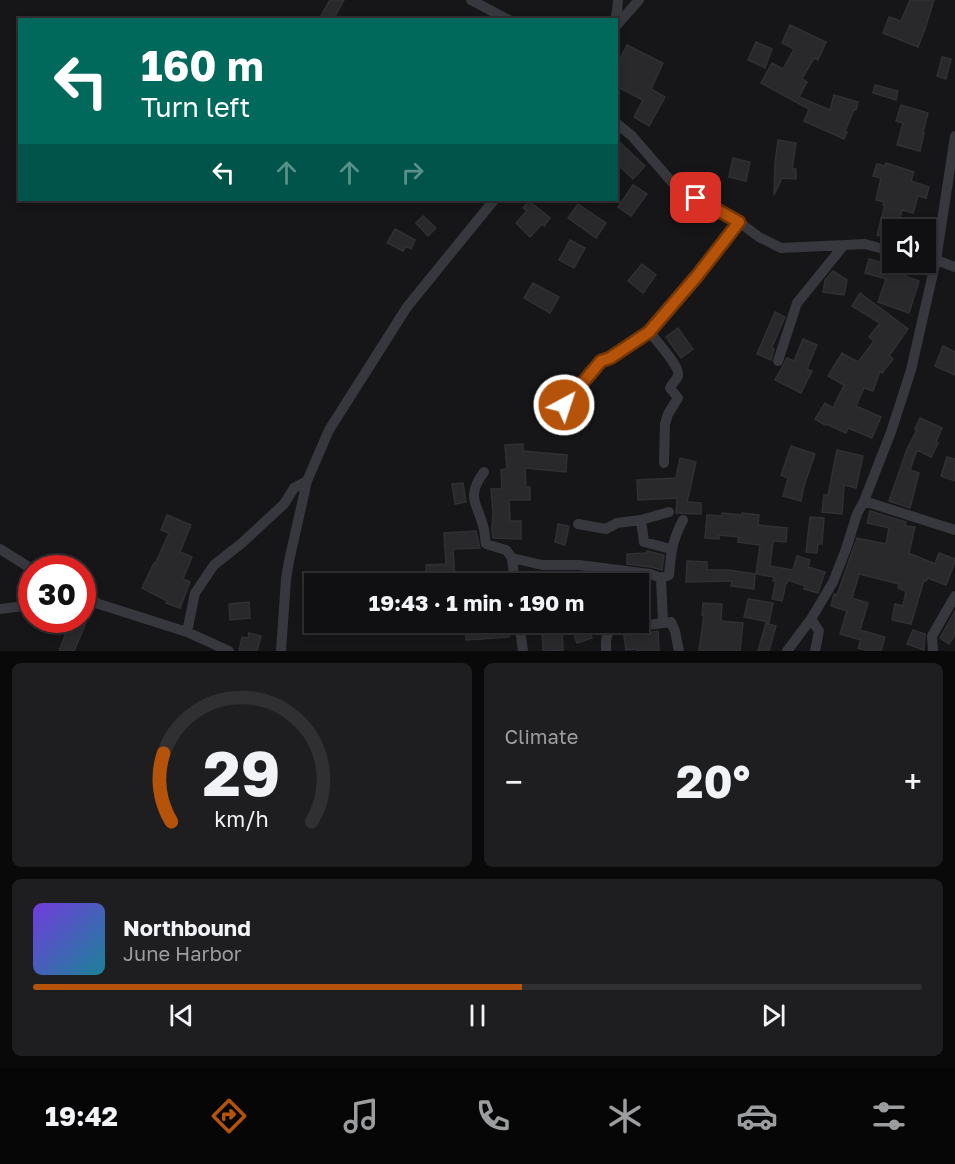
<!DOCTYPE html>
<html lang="en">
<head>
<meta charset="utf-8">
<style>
  :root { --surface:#101012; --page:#1e1e20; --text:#f1f3f6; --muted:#9c9d9f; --line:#303032; --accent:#b45309 }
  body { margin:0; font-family:"Golos Text",sans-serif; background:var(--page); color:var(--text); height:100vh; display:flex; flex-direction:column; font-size:22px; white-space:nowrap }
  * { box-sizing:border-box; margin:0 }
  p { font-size:20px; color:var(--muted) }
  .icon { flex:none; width:33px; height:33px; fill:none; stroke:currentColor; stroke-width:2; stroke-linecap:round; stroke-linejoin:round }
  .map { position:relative; height:651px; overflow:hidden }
  .sheet { display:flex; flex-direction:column; gap:12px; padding:12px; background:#09090a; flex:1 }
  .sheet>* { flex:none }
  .banner { position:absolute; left:18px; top:18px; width:600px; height:183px; border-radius:0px; box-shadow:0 3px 9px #0003,0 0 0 2px var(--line); background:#00695c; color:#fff; overflow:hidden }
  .fabs { position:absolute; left:882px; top:219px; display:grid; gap:12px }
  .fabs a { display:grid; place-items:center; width:54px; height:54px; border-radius:0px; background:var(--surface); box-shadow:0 3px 9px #0003,0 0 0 2px var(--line); font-size:30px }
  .speed { position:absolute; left:18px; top:555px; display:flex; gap:12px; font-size:30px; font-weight:700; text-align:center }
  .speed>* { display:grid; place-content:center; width:78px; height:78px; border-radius:50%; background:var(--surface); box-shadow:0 3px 9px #0003,0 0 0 2px var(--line); line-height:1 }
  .speed .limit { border:9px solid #d22; background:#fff; color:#111 }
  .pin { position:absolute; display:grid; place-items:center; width:51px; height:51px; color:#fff; margin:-26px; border-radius:12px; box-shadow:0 3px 9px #0006 }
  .me { position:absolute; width:66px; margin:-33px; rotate:40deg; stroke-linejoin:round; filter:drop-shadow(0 0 4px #0008) }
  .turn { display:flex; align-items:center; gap:21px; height:126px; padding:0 24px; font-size:27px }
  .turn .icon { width:78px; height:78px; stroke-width:2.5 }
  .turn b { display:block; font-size:42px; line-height:51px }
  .lanes { display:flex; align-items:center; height:57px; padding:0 24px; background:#0003; justify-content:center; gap:30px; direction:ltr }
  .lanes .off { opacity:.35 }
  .big { font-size:45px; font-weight:700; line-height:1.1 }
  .sheet .widget { flex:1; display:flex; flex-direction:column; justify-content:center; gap:9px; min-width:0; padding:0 21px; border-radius:9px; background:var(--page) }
  .sheet .dial { align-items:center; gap:0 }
  .dial svg { height:156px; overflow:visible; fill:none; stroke:var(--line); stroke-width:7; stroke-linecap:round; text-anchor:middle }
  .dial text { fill:var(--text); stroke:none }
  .song { display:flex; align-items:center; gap:18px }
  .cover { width:72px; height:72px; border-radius:9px; background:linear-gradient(135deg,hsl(260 70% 55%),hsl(190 70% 35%)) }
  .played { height:6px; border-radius:3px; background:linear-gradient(90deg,var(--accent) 55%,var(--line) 55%) }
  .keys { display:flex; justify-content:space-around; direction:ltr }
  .heat { display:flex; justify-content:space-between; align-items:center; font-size:33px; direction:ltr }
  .sheet .tiles { flex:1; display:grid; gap:12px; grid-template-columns:1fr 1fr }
  .widget:last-child { grid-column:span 2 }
  .trip { position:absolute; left:304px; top:573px; width:345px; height:60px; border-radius:0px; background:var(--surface); box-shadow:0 3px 9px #0003,0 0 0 2px var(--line); font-weight:700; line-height:60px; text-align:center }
  .tabs { display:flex; height:96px; justify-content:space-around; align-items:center; background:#060607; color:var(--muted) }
  .tabs .icon { width:42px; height:42px }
  .tabs .current { color:var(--accent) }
  .tabs b { font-size:27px; color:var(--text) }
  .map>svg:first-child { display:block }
</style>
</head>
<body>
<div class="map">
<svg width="955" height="651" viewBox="0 0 955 651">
  <rect width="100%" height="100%" fill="#161618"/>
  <path fill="#29292c" stroke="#303034" stroke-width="1.5" d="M330 0H344L333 20H327L321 16Z
    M910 0H934L925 29 918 47 883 33 889 17 901 21Z
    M790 25 826 42 818 60 814 58 802 79 807 82 799 97 830 110 834 95 858 102 856 110H854L845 131 847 132 844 139 804 121 809 109 761 83 772 63 783 69 794 49 782 43Z
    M756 42 772 49 765 68 748 60Z
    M627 45 663 63 651 89 665 97 649 126 634 117 643 100 616 86V67Z
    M942 57 951 59 946 79 937 76Z
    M875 85 898 91 896 100 873 93Z
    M901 105 928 113 923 133H924L920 151 897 145 903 123 896 121Z
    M616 139 645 166 633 179 616 163Z
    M778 140 796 143 792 169H796V179L782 178 774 195 775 163Z
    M733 158 750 162 746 181 729 177Z
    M886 163 914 172 911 181 929 187 926 198 918 196 913 213 902 210 897 230H892V239L877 235 885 205H883L884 202 876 200 881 178 873 176 877 164 885 166Z
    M633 185 647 194 631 216 618 207Z
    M529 201 550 218 544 226 542 224 530 237 516 223 527 211 523 208Z
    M578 204 606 223 596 238 568 218Z
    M423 216 436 228 428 236 416 223Z
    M395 229 415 240 411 249 406 246 403 251 387 243Z
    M570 240 585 248 574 268 559 260Z
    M869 259 907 270 905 276 919 281 909 313 878 302 886 279 865 273Z
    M642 264 656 275 643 293 628 281Z
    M833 271 847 280 844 295 823 292 825 280Z
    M533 283 559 297 550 313 524 298Z
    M860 293 908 329 889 356 893 359 882 373 880 371 873 391 864 388 856 406 881 417 872 438 848 428 846 433 826 424 825 425 815 419 825 403 833 408 844 385 828 376 842 353 858 362 874 341 869 337 880 323 852 306Z
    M775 312 785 317 772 347 774 349 771 360 757 354Z
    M678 328 693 349 681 358 666 337Z
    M803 339 817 345 807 369 812 371 801 393 775 380 787 358 794 361Z
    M943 346 955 352V375L935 366Z
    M920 418 942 428 936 442 938 443 931 457 917 450 910 470 919 473 910 508 889 501 907 449 917 430 915 429Z
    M523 444V451L567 455 566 472 525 468 526 487H530V500H509L510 521H521V539L493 538 492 530 493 512 491 489H502L501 470 507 469 505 445Z
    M791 446 815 454 804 486 801 501 783 496 788 478 781 475Z
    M837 450 863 456 856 488 844 485 842 514 822 512 824 495H828Z
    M947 457 955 459V481L941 476Z
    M680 458 696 462 687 502 701 503V514L676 513 677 498 638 500 637 480 676 478Z
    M463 483 466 502 455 504 452 484Z
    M870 511 906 522 905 526 915 527 909 553 935 564 939 553 955 559V562L946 585 928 578 926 581 924 580 911 624 892 620 895 604 903 606 906 591 898 588 899 584 859 574 852 598 868 603 860 630 885 637 881 651H868L858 648 861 640 840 634 847 611 831 606 834 594 837 595 857 538 886 544 889 528 867 523Z
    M722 513 742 515V513L759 515 758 525 787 528 786 542 773 541 770 566 793 570 797 556 810 560 808 567 825 572 818 593 804 589 805 586 788 580 787 583H786L782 601 772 599 776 581H773L774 577 756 574 760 545 738 542 739 537 719 535V539L705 538 707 515 722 516Z
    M167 515 191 525 180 552 192 557 183 579 190 582 180 608 166 603 167 601 142 588 154 563 155 564 169 533 161 530Z
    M810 517 824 518 822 544H818L817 553 806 552Z
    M558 524 569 526 565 545 555 542Z
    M476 531 480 548 453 549 455 580 427 581 426 565 446 564 444 533Z
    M647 551 664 555 662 570 651 567 627 564V554L647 553Z
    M687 561 707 562V570H728L755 574 754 589 731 586 732 581 686 582Z
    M628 579 647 581V597L639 598V584H629Z
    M748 599 773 603 769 622 744 617Z
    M249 602 250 618 230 620 229 604Z
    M703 603 722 604 721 621 743 623 740 651H699L704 615H702Z
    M955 611V635L949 644 940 638Z
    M71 620H78L86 623 74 651H59Z
    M508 622 509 637 466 640 465 623Z
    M581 622H587L592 638 577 643 571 626Z
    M766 623 776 626 769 651H758Z
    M542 626H562L563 650 543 651Z
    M913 630 925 634 924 650 907 644Z
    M658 631 659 651H637V649L626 650 624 636Z
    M249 633 261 636 257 651H239L242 637 248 638Z"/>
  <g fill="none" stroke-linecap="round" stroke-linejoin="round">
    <path stroke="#37383d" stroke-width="10" d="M471 0 509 20
      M615 20 617 11 618 0
      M616 26 639 0
      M616 123 632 136 677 188 735 219 759 237 781 248 865 244 887 250 892 248
      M926 239 940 234
      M936 260 955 267
      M649 331C655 340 681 367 678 376 676 381 672 383 670 388L678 398 668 414 665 424 664 463
      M778 361 797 303 844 245
      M564 405 601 361 610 358 649 331 697 276 739 222
      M484 472C464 499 479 504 484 530 485 534 485 539 486 544L506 550 512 558 515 584
      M864 501 955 530
      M641 520 669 512
      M578 524 606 529 617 523 641 520 644 542 671 549
      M0 549 32 569
      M512 558 542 565H579L650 574 661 578 663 623 671 622 675 631 679 651
      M661 578 669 575C671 552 672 541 683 520
      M82 595 99 604 187 632 229 651
      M0 609 32 605
      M811 619 819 631 815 651
      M519 622 523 651
      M187 632 195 593 214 565 242 543 284 504 294 488 307 481
      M281 651 286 579 289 561 307 481 329 430 407 307 494 200
      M606 651V640L609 630 663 623
      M787 651 811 619 833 582 846 549 857 514 864 501 891 432 911 370 936 260 955 136
      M933 651 932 636 955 596"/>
  </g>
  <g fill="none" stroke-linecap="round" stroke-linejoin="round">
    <defs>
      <path id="route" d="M564 405 601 361 610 358 649 332 697 276 739 222 696 198"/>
    </defs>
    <use href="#route" stroke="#753606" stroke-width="15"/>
    <use href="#route" stroke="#b45309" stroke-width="10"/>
  </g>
</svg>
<div class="fabs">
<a><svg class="icon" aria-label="sound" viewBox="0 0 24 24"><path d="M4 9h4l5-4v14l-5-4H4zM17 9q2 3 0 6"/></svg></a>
</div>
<div class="speed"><div class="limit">30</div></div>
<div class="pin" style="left:696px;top:198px;background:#d93025"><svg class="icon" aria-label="arrive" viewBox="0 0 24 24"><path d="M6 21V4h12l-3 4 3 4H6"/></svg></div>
<svg class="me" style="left:564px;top:405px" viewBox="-20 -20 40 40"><circle r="17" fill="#b45309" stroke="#fff" stroke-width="3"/><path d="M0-11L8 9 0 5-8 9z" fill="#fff"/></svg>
<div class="trip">19:43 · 1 min · 190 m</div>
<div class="banner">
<div class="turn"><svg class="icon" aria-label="left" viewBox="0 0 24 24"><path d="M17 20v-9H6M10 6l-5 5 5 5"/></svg><div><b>160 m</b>Turn left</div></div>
<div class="lanes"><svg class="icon" aria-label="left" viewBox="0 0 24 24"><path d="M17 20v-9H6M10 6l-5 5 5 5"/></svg><svg class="icon off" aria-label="ahead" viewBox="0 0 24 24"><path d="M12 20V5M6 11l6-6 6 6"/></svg><svg class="icon off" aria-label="ahead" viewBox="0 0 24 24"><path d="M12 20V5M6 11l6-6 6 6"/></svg><svg class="icon off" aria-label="right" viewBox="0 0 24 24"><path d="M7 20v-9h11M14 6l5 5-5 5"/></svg></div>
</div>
</div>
<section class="sheet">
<div class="tiles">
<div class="widget dial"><svg viewBox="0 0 100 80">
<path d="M14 69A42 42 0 1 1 86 69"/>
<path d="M14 69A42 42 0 0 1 10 34" stroke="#b45309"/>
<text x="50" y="56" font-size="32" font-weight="700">29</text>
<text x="50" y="72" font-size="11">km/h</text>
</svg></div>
<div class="widget"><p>Climate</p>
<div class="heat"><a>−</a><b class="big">20°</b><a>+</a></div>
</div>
<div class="widget">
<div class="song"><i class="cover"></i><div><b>Northbound</b><p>June Harbor</p></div></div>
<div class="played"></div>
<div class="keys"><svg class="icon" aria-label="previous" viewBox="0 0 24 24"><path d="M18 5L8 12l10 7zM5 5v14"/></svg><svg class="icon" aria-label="pause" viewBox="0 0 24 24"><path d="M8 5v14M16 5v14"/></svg><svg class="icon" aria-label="next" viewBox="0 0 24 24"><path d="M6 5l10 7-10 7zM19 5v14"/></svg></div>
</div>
</div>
</section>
<nav class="tabs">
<b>19:42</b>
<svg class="icon current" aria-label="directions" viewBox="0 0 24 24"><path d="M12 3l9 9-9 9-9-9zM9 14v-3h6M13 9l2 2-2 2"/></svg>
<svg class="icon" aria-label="music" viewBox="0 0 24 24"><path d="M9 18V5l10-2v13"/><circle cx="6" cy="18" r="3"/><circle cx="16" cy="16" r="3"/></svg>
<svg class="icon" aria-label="phone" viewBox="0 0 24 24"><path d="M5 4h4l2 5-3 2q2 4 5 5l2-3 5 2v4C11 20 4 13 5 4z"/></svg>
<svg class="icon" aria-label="climate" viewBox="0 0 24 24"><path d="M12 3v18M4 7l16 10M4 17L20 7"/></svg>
<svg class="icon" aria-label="car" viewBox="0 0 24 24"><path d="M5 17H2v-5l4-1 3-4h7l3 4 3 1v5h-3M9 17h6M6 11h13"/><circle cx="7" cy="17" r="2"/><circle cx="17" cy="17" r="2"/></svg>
<svg class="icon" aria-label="filters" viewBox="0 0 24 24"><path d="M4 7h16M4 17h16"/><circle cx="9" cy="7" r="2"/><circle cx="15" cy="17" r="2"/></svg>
</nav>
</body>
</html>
